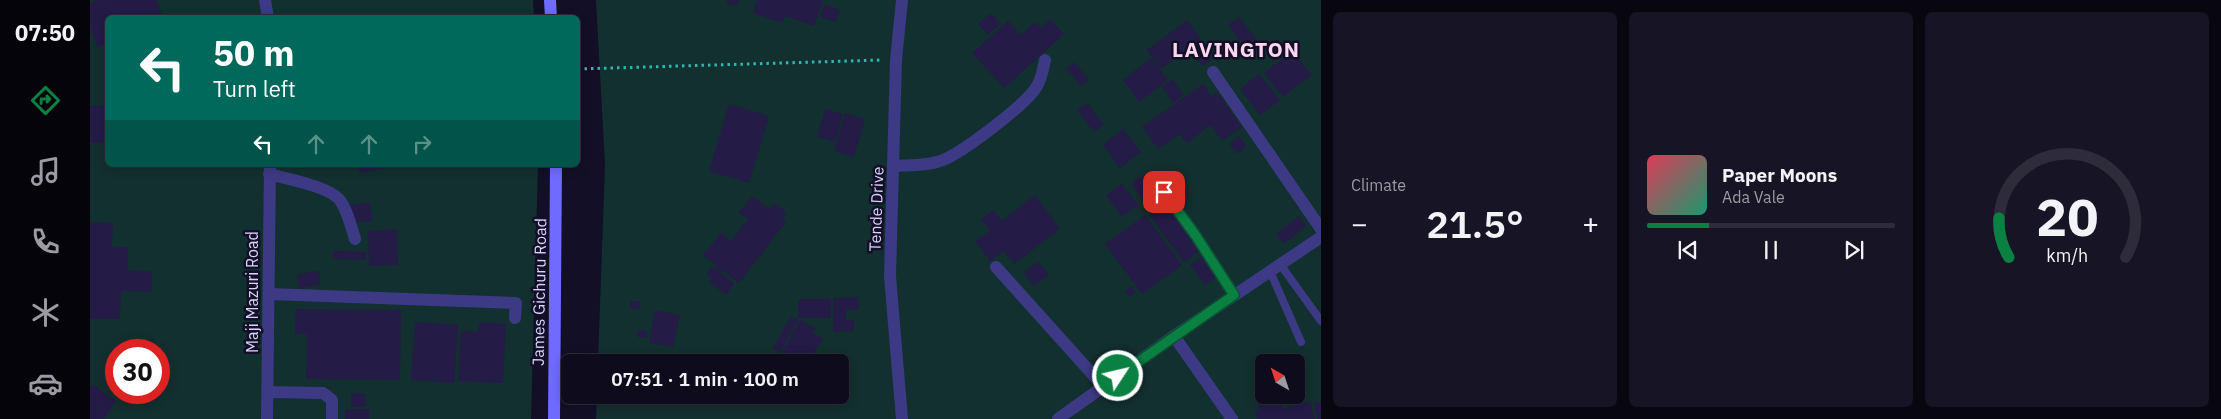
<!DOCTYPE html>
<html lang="en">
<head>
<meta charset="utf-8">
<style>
  :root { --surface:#0e0b1c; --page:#171425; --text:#f1f3f6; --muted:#9b9ba3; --line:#2e2b3b; --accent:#0b8043 }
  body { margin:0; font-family:"IBM Plex Sans",sans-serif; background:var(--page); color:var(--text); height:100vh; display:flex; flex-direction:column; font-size:19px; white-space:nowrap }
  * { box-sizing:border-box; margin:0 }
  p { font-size:16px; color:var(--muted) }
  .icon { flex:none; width:28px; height:28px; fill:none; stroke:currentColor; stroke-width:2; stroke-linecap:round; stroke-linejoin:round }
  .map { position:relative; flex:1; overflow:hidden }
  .details { display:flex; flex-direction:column; gap:12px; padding:12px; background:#08060f; width:900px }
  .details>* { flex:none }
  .hud { position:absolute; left:15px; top:15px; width:475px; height:152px; border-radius:8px; box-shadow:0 2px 12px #0003,0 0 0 1px var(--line); background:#00695c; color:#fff; overflow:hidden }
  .needle { width:32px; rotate:321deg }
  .tools { position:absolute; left:1165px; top:354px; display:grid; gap:10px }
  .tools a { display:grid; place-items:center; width:50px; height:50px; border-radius:8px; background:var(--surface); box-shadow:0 2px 12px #0003,0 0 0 1px var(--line); font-size:25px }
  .speed { position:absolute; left:15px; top:339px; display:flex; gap:10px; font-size:25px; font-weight:700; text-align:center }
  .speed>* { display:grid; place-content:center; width:65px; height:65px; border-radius:50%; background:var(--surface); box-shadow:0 2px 12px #0003,0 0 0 1px var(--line); line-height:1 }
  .speed .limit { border:8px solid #d22; background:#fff; color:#111 }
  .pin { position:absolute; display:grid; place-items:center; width:42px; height:42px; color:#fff; margin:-21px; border-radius:10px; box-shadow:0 2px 8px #0006 }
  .me { position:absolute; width:55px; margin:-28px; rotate:55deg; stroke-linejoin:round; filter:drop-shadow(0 0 4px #0008) }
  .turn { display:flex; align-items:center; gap:18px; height:105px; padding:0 25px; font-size:22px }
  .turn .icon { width:65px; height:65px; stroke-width:2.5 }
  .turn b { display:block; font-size:35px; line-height:42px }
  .lanes { display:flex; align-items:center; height:48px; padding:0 25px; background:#0003; justify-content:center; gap:25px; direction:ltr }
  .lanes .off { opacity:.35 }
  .big { font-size:38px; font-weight:600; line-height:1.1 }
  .details .tile { flex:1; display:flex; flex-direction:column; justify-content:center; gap:8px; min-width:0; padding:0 18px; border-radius:8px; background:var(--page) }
  .details .dial { align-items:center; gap:0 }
  .dial svg { height:130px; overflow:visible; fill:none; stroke:var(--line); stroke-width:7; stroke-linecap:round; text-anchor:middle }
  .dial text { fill:var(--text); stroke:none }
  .song { display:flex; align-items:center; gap:15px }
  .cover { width:60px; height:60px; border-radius:8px; background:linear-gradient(135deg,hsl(350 70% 55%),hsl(160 70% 35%)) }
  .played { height:5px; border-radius:2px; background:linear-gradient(90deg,var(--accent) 25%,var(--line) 25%) }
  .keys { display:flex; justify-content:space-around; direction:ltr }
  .heat { display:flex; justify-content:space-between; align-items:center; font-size:28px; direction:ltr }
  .details .tiles { flex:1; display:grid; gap:12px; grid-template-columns:repeat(3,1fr) }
  .trip { position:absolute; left:471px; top:354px; width:288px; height:50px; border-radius:8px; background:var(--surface); box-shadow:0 2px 12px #0003,0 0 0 1px var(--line); font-weight:600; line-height:50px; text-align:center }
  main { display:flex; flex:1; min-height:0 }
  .menu { display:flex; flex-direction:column; width:90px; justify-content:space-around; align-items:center; background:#06040b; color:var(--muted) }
  .menu .icon { width:35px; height:35px }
  .menu .selected { color:var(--accent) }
  .menu b { font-size:22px; color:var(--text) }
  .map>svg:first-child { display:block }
</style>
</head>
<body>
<main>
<nav class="menu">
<b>07:50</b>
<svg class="icon selected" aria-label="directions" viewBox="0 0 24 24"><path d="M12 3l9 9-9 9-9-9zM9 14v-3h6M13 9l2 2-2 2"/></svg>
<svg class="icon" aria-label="music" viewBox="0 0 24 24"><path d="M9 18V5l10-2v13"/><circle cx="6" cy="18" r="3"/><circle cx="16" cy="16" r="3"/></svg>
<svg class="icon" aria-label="phone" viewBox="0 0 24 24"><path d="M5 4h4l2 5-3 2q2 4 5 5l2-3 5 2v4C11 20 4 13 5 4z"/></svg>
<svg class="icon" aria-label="climate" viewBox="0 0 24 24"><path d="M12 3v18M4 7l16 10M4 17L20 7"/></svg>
<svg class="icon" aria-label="car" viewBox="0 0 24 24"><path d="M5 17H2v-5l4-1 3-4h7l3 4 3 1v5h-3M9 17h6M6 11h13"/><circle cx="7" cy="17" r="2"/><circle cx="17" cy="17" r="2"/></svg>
</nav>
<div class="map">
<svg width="1231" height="419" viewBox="0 0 1231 419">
  <rect width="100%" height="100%" fill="#130f26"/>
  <path fill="#12302f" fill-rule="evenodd" d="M0 0H443L444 18H18V165H448L441 419H0ZM26 350H69V392H26Z
    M506 0H1231V419H506L507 395H750V362H508L515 165ZM1174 362H1206V395H1174Z"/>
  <path fill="#241b47" d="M7 0H67L73 18H18V43L7 47 0 26V3Z
    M637 0H649L647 6 636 3Z
    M667 0H733L724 26 695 16 692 23 663 13Z
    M735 4 750 10 746 22 730 17Z
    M901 13 911 23 898 35 888 24Z
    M331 14V18H300V16Z
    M1149 17 1172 46 1161 55 1138 25Z
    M960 19 974 34 914 88 882 53 918 21 931 35 945 22 951 28Z
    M1097 20 1111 39 1071 69 1057 50Z
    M1108 42 1121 60 1113 66 1100 48Z
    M1202 51 1222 75 1193 97 1174 73Z
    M1061 58 1078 80 1049 102 1033 80Z
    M984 62 999 79 991 86 977 69Z
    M1169 74 1190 100 1170 115 1150 89Z
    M1082 79 1094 95 1083 103 1072 87Z
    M1113 84 1122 96 1127 92 1152 127 1132 141 1121 125 1097 143 1090 134 1068 149 1052 127Z
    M997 103 1014 125 1004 132 987 110Z
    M639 104 679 116 659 183 619 171Z
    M18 105V142L0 143V106Z
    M735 109 753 114 745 142 727 137Z
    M755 113 775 119 764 157 744 151Z
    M1033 129 1051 152 1030 168 1013 145Z
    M1149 136 1157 146 1147 154 1139 144Z
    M268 165H298V168L270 173Z
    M1058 172 1072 191 1055 203 1041 184Z
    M1032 184 1048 205 1032 217 1016 195Z
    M945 195 970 229 924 264 913 251 900 261 885 241 900 231 891 219 903 210 912 221Z
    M662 196 679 209 684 203 697 213 692 219 696 222 649 283 613 255 631 233 641 241 658 219 649 213Z
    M1076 201 1112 249 1094 262 1059 215Z
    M280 203 282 221 259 223 258 205Z
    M1055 215 1092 265 1052 294 1015 244Z
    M1209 216 1216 226 1194 244 1186 234Z
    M0 222 23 223 22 247H38V270L62 271 61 292 31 291 30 319H0Z
    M307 229 308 265 279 266 278 231Z
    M243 251 276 252V260L243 259Z
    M1113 256 1127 276 1115 285 1100 265Z
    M948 262 959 275 944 286 934 272Z
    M625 266 632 271 630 273 644 283 637 295 619 283 622 278 617 274 621 267 624 269Z
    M228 270 231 284 209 289 207 275Z
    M1041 286 1046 292 1040 297 1035 291Z
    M769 297V310H756V320H764V331L743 332V298Z
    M708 299H741V318H708Z
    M540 301H550L549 309 540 308Z
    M206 309 311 310 310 380 216 379 217 334H205Z
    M565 310 590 315 583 347 559 343Z
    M701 316 708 320 690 352 683 348Z
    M710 320 725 328 723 333 733 338 719 362H689L693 355 691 354Z
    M325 322 368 325 364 383 321 380Z
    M389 322 416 324 413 383 368 381 371 331 388 332Z
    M548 330 557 331V338L547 337Z
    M2 384 26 401 14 419H0V387Z
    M275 393 276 407H261V394Z
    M1177 395H1189L1191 403 1169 409 1166 398Z
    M1220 401 1225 419H1167L1165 411 1192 404 1193 409Z
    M1231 402V419H1227L1224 403Z
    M255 409H279V419H255Z"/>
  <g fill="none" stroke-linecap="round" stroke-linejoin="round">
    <path stroke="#2fb8b0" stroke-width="3" stroke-dasharray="2.5 4" stroke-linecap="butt" d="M488 69 793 60"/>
    <path stroke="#3d3a85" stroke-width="8" d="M1190 264 1231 321
      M1180 271 1211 342"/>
    <path stroke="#3d3a85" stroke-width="12" d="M175 0 178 18
      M812 0 806 60 800 276 812 419
      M1123 72 1231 229
      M803 166C820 165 838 166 853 160 873 152 937 104 947 86 952 78 953 69 955 60
      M179 174C197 179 237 186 249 199 257 209 261 226 265 239
      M1074 192 1106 236 1144 295
      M906 267 1013 386
      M179 294 426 303 425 318
      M1084 336 1142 419
      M178 392 233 393 242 400V419
      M177 419 180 165
      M968 419 1084 336 1231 237"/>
    <path stroke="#6f6bff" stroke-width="12" d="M460 0 461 18
      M464 419 466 165"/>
  </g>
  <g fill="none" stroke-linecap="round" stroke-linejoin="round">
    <defs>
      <path id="route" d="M1028 376 1144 295 1106 236 1074 192"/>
    </defs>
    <use href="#route" stroke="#07532c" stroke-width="12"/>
    <use href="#route" stroke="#0b8043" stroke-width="9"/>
  </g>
  <g text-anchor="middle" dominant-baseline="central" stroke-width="5" stroke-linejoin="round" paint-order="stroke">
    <g font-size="16" fill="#d9d4ff" stroke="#130f26">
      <text transform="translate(786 209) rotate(-88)">Tende Drive</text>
      <text transform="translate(162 292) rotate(-90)">Maji Mazuri Road</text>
      <text transform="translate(449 292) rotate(-89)">James Gichuru Road</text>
    </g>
    <g font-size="21" font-weight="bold" letter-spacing="1" fill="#ffd6f0" stroke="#130f26">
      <text x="1146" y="49">LAVINGTON</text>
    </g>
  </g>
</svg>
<div class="tools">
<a><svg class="needle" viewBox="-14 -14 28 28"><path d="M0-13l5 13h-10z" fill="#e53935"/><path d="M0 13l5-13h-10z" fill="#9b9ba3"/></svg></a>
</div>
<div class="speed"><div class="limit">30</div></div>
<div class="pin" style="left:1074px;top:192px;background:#d93025"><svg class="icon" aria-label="arrive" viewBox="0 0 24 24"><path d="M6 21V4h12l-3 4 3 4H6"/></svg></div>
<svg class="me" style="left:1028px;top:376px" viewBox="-20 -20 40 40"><circle r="17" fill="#0b8043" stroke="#fff" stroke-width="3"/><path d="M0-11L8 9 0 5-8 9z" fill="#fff"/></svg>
<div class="trip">07:51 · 1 min · 100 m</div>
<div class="hud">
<div class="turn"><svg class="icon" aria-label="left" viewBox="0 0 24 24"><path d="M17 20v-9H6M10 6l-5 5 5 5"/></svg><div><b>50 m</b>Turn left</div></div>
<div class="lanes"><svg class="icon" aria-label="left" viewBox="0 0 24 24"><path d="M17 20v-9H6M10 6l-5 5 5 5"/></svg><svg class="icon off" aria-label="ahead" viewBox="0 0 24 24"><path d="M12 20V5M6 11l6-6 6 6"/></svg><svg class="icon off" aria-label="ahead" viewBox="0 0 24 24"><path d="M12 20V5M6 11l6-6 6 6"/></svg><svg class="icon off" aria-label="right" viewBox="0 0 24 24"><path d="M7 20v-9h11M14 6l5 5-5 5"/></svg></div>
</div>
</div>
<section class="details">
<div class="tiles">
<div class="tile"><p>Climate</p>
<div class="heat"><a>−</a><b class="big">21.5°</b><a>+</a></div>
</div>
<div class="tile">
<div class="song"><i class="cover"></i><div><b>Paper Moons</b><p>Ada Vale</p></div></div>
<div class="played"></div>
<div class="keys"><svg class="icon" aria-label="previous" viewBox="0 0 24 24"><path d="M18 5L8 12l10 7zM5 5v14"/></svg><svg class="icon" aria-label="pause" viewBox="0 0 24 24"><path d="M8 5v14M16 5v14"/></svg><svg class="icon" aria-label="next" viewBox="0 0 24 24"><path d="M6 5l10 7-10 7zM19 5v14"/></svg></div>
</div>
<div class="tile dial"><svg viewBox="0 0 100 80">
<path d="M14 69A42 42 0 1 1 86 69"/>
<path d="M14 69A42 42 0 0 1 8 45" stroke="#0b8043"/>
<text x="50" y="56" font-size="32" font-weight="700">20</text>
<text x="50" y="72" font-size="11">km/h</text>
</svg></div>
</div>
</section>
</main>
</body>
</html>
